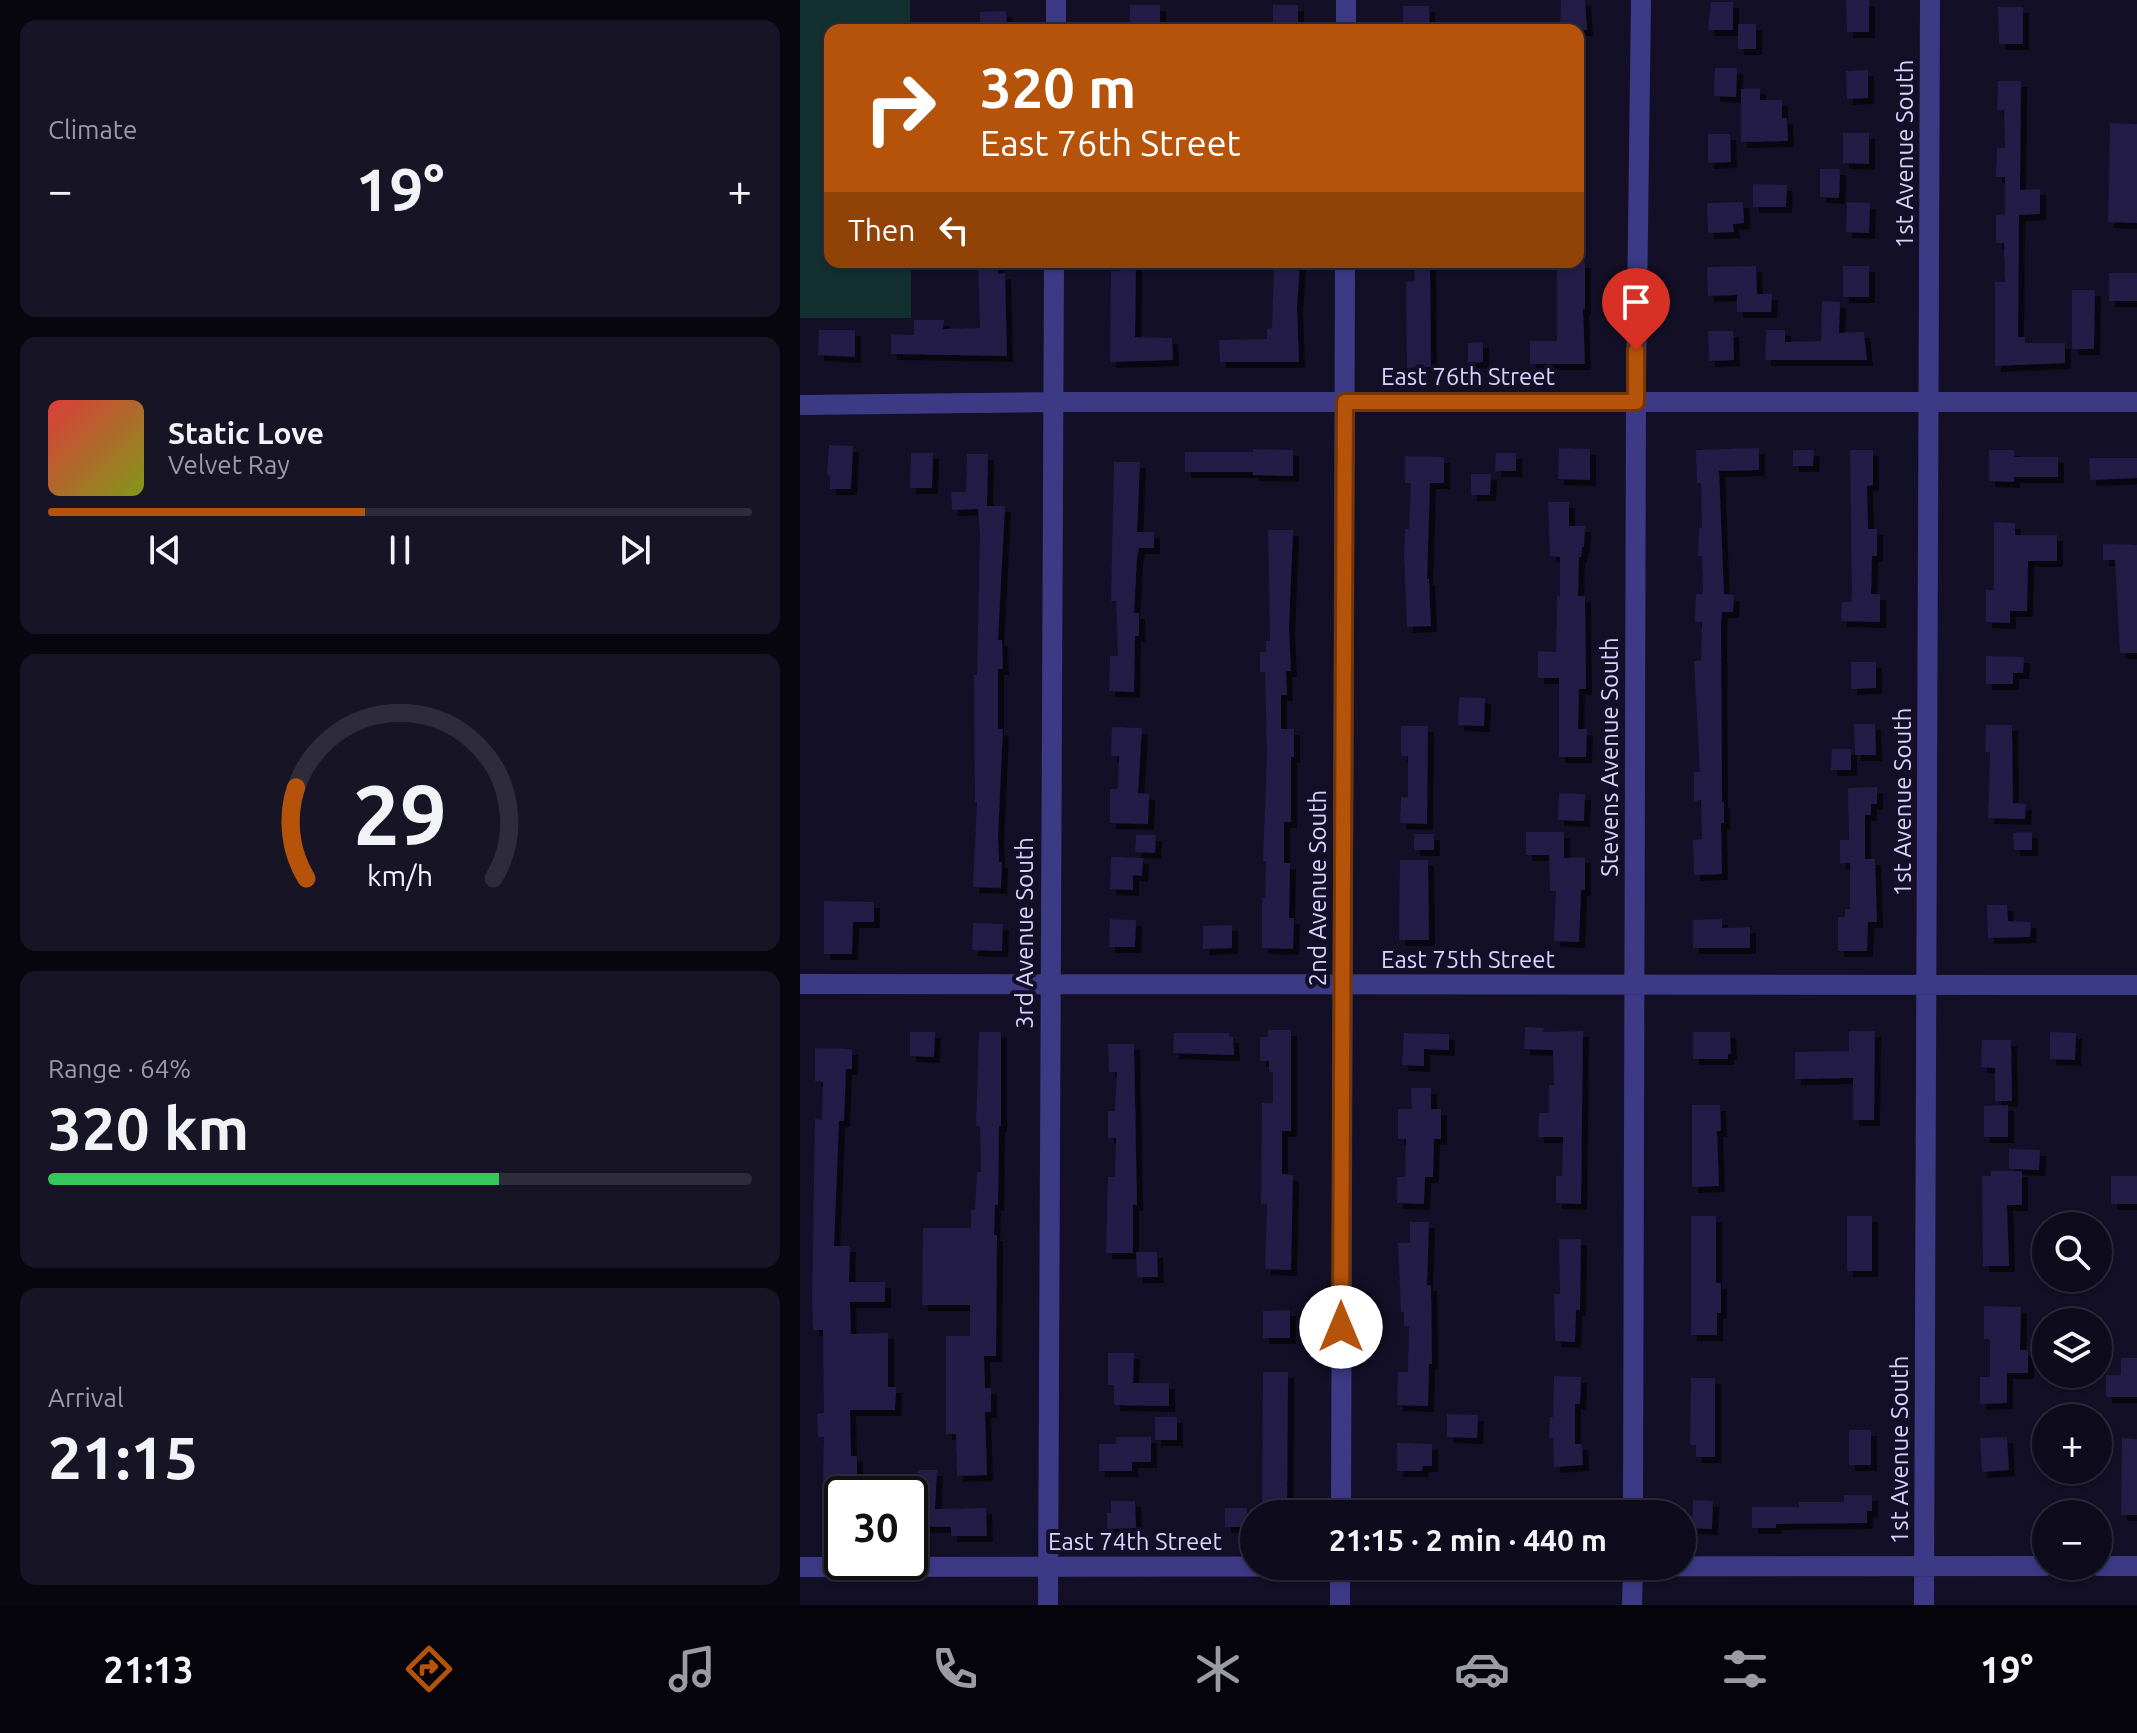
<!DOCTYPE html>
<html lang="en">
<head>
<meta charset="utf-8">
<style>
  :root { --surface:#0e0b1c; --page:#171425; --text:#f1f3f6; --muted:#9b9ba3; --line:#2e2b3b; --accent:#b45309 }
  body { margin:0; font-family:Ubuntu,sans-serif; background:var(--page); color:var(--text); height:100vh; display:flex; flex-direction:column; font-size:30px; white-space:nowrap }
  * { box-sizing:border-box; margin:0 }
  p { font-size:26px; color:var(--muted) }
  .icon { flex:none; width:44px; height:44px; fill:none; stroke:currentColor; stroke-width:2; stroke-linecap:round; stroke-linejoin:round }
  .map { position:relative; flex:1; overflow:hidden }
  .panel { display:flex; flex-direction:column; gap:20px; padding:20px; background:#08060f; width:800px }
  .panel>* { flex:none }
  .hud { position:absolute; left:24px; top:24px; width:760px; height:244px; border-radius:16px; box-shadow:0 2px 6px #0004,0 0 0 2px var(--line); background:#b45309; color:#fff; overflow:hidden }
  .fabs { position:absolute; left:1232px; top:1212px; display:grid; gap:16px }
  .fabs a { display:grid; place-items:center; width:80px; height:80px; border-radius:50%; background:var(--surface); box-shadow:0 2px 6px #0004,0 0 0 2px var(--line); font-size:40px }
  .speed { position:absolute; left:24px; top:1476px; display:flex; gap:16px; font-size:40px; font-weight:700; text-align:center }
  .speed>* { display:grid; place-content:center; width:104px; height:104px; border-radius:50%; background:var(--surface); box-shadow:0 2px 6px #0004,0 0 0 2px var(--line); line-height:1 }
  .speed .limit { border:4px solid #111; border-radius:12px; background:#fff; color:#111 }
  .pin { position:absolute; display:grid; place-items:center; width:68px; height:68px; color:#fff; margin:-82px -34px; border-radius:50% 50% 50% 0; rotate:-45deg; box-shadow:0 0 8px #0007 }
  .pin .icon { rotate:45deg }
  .me { position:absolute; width:88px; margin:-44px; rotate:0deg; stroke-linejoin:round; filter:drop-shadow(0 0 6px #0008) }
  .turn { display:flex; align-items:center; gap:28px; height:168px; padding:0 24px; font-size:36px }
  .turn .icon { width:104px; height:104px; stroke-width:2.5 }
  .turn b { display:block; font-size:56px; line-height:68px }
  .then { display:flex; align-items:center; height:76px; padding:0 24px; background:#0003; gap:16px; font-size:30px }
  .big { font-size:60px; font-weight:700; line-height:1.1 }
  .panel .tile { flex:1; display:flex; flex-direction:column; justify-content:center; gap:12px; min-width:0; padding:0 28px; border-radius:16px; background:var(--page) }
  .panel .dial { align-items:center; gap:0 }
  .dial svg { height:208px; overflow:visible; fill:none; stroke:var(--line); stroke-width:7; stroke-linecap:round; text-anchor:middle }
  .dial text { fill:var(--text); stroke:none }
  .song { display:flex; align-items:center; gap:24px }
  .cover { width:96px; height:96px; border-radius:12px; background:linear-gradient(135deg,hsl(0 70% 55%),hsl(70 70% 35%)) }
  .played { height:8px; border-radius:4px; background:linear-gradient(90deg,var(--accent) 45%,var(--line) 45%) }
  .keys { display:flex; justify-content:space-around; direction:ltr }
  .heat { display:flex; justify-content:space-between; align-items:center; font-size:44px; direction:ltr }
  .charge { height:12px; border-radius:6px; background:linear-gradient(90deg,#34c759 64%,var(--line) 0) }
  .trip { position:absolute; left:440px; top:1500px; width:456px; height:80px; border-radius:40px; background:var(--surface); box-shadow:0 2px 6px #0004,0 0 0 2px var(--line); font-weight:700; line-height:80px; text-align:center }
  .dock { display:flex; height:128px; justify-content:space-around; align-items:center; background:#06040b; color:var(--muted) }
  .dock .icon { width:56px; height:56px }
  .dock .active { color:var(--accent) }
  .dock b { font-size:36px; color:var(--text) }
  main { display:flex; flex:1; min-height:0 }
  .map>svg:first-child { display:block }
</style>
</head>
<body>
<main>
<section class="panel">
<div class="tile"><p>Climate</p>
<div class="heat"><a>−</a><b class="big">19°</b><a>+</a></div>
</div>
<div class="tile">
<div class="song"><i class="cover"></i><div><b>Static Love</b><p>Velvet Ray</p></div></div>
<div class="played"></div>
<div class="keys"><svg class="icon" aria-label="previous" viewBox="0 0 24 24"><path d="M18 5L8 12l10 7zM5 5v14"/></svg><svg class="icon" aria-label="pause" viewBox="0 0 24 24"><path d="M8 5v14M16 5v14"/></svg><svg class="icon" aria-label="next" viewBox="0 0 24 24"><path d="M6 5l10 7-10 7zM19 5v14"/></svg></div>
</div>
<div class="tile dial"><svg viewBox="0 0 100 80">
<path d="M14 69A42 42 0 1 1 86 69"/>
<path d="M14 69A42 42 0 0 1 10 34" stroke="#b45309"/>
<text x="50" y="56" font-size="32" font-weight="700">29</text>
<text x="50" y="72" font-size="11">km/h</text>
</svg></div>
<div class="tile"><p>Range · 64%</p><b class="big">320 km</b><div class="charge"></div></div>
<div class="tile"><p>Arrival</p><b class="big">21:15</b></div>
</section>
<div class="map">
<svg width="1337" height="1605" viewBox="0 0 1337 1605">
  <defs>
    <filter id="shadow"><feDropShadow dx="6" dy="6" stdDeviation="0" flood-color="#0009"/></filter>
  </defs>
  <rect width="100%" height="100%" fill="#130f26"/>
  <path fill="#12302f" d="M0 0H110V30H30V262H111V318H0Z"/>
  <path fill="#241b47" filter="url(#shadow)" d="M761 0H785L787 30H760Z
    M1046 0H1069V32H1047Z
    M911 2H933V30H908Z
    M330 5H360V30H330Z
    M473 5H498V30H473Z
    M603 6H629L630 30H603Z
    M1198 7H1223V44H1199Z
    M206 11 207 30H180V12Z
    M938 24H956V49H938Z
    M915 68H937L936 97 914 96Z
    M1068 70V98L1047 99 1046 71Z
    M1198 81H1221L1220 190 1240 189V214L1219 215 1218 337H1225V343H1265V363L1195 366V282H1205L1204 243H1196V215L1205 214V177H1196L1197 148H1205L1204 110H1197Z
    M960 88V100H982V118H987L988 141 941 142V89Z
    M1310 123 1337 124V223L1308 222Z
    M1043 133H1069V164L1043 163Z
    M908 134H930L931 162 908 163Z
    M1020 169H1040L1039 198 1020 197Z
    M953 184 987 185 986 207H953Z
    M943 202 944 223 933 224 934 232 908 233 907 203Z
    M1047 202 1070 203 1069 233 1046 232Z
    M178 262H198V274L205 273 207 356 91 354V334L114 335V320H144L143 329 180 328Z
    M319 262H336L335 337 372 338 373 360 310 362 311 271H319Z
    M474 262H500L497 308 499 362H420L419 340 467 339V329L472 328Z
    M614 262H630L631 367 607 368 606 282 615 281Z
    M757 262H785V309H783L785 364H730V341H757Z
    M956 266 957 294H972L971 312H937V295L908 296 907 267Z
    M1043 266H1069V297H1043Z
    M1309 273H1337V301H1309Z
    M1272 290H1295L1294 349H1272Z
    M1022 301 1040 302 1039 333 1064 332 1067 360H965L966 330H985V342L1021 341Z
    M19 330H55V357L18 355Z
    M908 331H933L934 360 909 361Z
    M683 342V362L668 363V343Z
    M29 445 53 446 51 489H30V476L27 475Z
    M759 448 790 449V480L758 479Z
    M959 448V470L919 471 924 594 934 595 933 612H922L921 623 922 802H924V823H921L922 874 894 875 893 840 902 839 901 800 894 801V772H900L894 661 901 660 902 622H895L896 594H903L902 556H898L899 528H902L901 483H897L896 450Z
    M453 449 493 450V476L453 475V472H385V452H453Z
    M993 450H1014L1013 466H993Z
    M1050 450H1073V485L1067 486 1068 529H1077V556H1072L1071 594H1080V622L1041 621 1042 602H1051L1052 594Z
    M1189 450H1214V457H1258V477H1214V482L1189 481Z
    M111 453H133L132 488H110Z
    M696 453H716V471H695Z
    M167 454H188L187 506H205L198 640H202L203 669H198V729H203L198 837 199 862H202L201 888 173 887 177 802H175L174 675H177L180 535 178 509 152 510 151 492H166Z
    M605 456 644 457V483H630L627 579H629L631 626 607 627 604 554 605 529H609L611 483H605Z
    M1289 458H1337V478L1290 480Z
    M314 462H340L337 532H354V548H339L337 557 334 613H339V636H335L334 692 309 691 310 656H318L316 601H311Z
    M671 474H691L690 495H671Z
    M748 502H769V526H785L784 547H782L781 557H779L778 596H785L786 689H779L778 729H787L786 757H759V678H738V651L756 652 757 596H760V557L750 556Z
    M1194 522 1215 523V535H1257V561H1228L1227 611H1210V623L1186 622V590H1194Z
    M468 530H493L489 627 491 671H486L487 695H481V729H494V757H491V822H484V863H490L489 918H494L493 949 462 948V898H465L466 861H463L467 756 465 672H460V652H466V641H470Z
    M1303 544 1337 545V653H1320L1315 560H1303Z
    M1186 656 1224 657 1223 673H1213V684H1186Z
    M1051 662H1076V688L1051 689Z
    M659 697 685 698 684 726 658 725Z
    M1054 724H1075L1076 755H1055Z
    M1186 725H1212L1213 803 1226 804 1225 819 1188 818 1190 752H1185Z
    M601 726H628L627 824 600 823 601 797H608V756H601Z
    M312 727 342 728 338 793 349 794 348 824 310 823V789H318L319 756H311Z
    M1032 749H1051V770H1031Z
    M1077 787V804H1071V815H1065V859H1075L1077 922H1068L1067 951H1038V917H1045V909H1050V863H1040V840H1049L1048 788Z
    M759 793 785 794 784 821 758 820Z
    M726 832H764V858L785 857V890H781L779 942 754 941 756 891H750L749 855H726Z
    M1232 832V850H1214L1213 833Z
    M614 834H634V850H614Z
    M336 835H356L355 853 335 852Z
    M311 857 343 858 342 876 333 875V890L310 889Z
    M600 860H628L629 940H599Z
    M24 901 74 902V922H53L52 954H24Z
    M1187 905H1207L1208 921 1231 922 1230 937 1188 938Z
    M310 919 336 920 335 947H309Z
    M922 919V928L950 927V948H893V920Z
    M173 923 203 924 202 951 172 950Z
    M432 925V948L403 949V926Z
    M725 1027 744 1028 743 1032 783 1031 781 1204 756 1203V1176H762L763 1137H738L739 1113H749V1085H754L753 1050 724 1049Z
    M468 1030H491V1131H482V1174L493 1175 491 1270 465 1269 467 1204H461L462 1103H473V1072H469V1061H460V1037H468Z
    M1049 1031H1075L1074 1120H1053V1078L995 1079V1052L1049 1051Z
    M110 1032H135L134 1057 110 1056Z
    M179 1032H201V1126H199L198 1205H195L194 1235H197L196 1356H184L185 1388H191V1412H185L187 1475 157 1476 156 1434H146V1336H170V1305H122L123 1228H171V1210H175L177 1172H181L180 1126H176Z
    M893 1032H930L931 1054H928V1059H893Z
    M1250 1032 1276 1033 1275 1060 1250 1059Z
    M374 1033H429V1037H433L434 1055 373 1053Z
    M604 1033 649 1034V1050L624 1049V1066L602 1065Z
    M1182 1040H1211L1212 1101H1195V1068L1181 1067Z
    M308 1044H334L337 1205H333V1253H306L308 1177H315L316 1138H308V1111H315L317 1072H309Z
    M15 1048 52 1049V1069H46L44 1121H39L34 1246H50L49 1282H85V1302H50L51 1334 88 1333V1387H96L95 1410H50L51 1456H57V1476H42V1528H22L24 1437H18L17 1414 24 1413 23 1330H13L12 1297 15 1119 22 1120 23 1082 15 1081Z
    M611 1088H631V1109H641V1139H634L633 1177H625L624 1204 597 1203V1177H605L606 1139H598V1109H612Z
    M892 1105H920L921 1131H917L919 1186 892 1187Z
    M1208 1105V1137H1184V1106Z
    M1209 1149 1240 1150 1239 1170 1209 1169Z
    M1191 1171H1222V1205H1207L1209 1266H1183L1182 1176H1191Z
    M1311 1176H1337V1204H1311Z
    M891 1216H916V1283H921V1313H917V1335H891Z
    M1047 1216H1072V1271H1047Z
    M610 1222H629L627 1285H631L632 1364H629L628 1406 597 1405 598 1372H608L609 1326H604V1312H601L598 1243H610Z
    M759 1239H781L780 1310H776L775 1342 755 1341 754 1294H760Z
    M336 1252H357L358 1277H337Z
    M1184 1306 1221 1307 1220 1350H1228V1373H1207V1403L1180 1404V1377H1190V1339H1184Z
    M490 1310V1338H463V1311Z
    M308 1353H334L333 1383H369V1406L314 1405V1385H308Z
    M1321 1358H1337V1397H1306V1375H1321Z
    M463 1372H488L487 1514H462Z
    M754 1376 781 1377 780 1404H775V1444H782L783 1465 754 1467 753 1438H749L750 1417H753Z
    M891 1378H915V1457H896V1445H890Z
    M647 1414 678 1415 677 1438 647 1437Z
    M355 1417H377V1440H355Z
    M1049 1430H1071V1465H1049Z
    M316 1437H351V1462H332V1471H299V1444H316Z
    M1207 1437 1209 1470 1182 1472 1180 1438Z
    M1322 1438 1337 1439V1515H1321Z
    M597 1443 632 1444V1466H623L622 1471H597Z
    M118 1470H137L135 1509 186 1508 187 1536H151V1527L110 1526V1506H117Z
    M1044 1495H1072V1511H1067V1523L976 1524V1528H952V1507H999V1502H1044Z
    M893 1500 913 1501 912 1529 892 1528Z
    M311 1501H335L336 1528 307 1529V1513H311Z
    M425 1508H447L446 1527H425Z"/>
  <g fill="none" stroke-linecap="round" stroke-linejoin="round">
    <path stroke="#3d3a85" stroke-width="20" d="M256 30V0
      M546 30V0
      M0 405 253 402H1337
      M0 984 1337 985
      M541 1514 545 262
      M833 1514 836 382 841 0
      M1298 1566H1337
      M0 1567 1246 1566
      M248 1605 254 262
      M540 1605V1566
      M832 1605 833 1566
      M1124 1605 1130 0"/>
  </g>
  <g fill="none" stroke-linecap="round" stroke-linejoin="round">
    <defs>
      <path id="route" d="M541 1327 545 402H836V350"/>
    </defs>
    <use href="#route" stroke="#753606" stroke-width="20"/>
    <use href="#route" stroke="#b45309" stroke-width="14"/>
  </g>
  <g text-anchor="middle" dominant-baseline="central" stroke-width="8" stroke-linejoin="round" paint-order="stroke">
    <g font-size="24" fill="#d9d4ff" stroke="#130f26">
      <text transform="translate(1104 154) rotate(-90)">1st Avenue South</text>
      <text x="668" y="376">East 76th Street</text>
      <text transform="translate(809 757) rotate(-90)">Stevens Avenue South</text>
      <text transform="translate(1102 802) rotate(-90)">1st Avenue South</text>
      <text transform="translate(517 888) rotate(-90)">2nd Avenue South</text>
      <text transform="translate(224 933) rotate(-90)">3rd Avenue South</text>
      <text x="668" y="959">East 75th Street</text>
      <text transform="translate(1099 1450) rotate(-90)">1st Avenue South</text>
      <text x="335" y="1541">East 74th Street</text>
    </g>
  </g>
</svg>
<div class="fabs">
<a><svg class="icon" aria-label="search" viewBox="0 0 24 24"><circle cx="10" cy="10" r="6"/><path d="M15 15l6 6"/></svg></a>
<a><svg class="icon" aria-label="layers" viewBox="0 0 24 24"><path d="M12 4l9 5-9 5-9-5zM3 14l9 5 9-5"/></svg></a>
<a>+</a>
<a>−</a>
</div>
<div class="speed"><div class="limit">30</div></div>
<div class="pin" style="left:836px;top:350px;background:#d93025"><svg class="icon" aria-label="arrive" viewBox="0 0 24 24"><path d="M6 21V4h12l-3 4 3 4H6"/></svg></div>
<svg class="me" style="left:541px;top:1327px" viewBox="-20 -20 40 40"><circle r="19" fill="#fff"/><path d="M0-13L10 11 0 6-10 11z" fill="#b45309"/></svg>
<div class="trip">21:15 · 2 min · 440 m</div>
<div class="hud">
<div class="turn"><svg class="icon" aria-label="right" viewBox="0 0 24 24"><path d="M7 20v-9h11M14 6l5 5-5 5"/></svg><div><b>320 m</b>East 76th Street</div></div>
<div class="then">Then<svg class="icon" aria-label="left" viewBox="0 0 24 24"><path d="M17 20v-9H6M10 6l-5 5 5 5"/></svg></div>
</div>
</div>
</main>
<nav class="dock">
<b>21:13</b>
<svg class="icon active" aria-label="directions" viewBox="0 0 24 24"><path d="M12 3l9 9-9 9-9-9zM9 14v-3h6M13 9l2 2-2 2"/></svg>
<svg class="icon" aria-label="music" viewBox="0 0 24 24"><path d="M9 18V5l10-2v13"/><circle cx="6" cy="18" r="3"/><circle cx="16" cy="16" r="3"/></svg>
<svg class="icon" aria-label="phone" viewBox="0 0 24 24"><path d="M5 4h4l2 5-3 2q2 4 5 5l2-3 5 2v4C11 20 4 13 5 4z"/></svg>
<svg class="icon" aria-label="climate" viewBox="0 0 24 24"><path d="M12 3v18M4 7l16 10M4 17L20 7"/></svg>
<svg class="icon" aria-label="car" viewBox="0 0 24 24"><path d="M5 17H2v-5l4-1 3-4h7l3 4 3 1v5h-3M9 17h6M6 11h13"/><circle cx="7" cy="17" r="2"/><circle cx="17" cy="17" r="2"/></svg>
<svg class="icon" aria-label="filters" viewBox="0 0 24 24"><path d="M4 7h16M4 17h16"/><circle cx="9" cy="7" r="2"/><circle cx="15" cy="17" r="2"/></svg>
<b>19°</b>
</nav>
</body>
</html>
